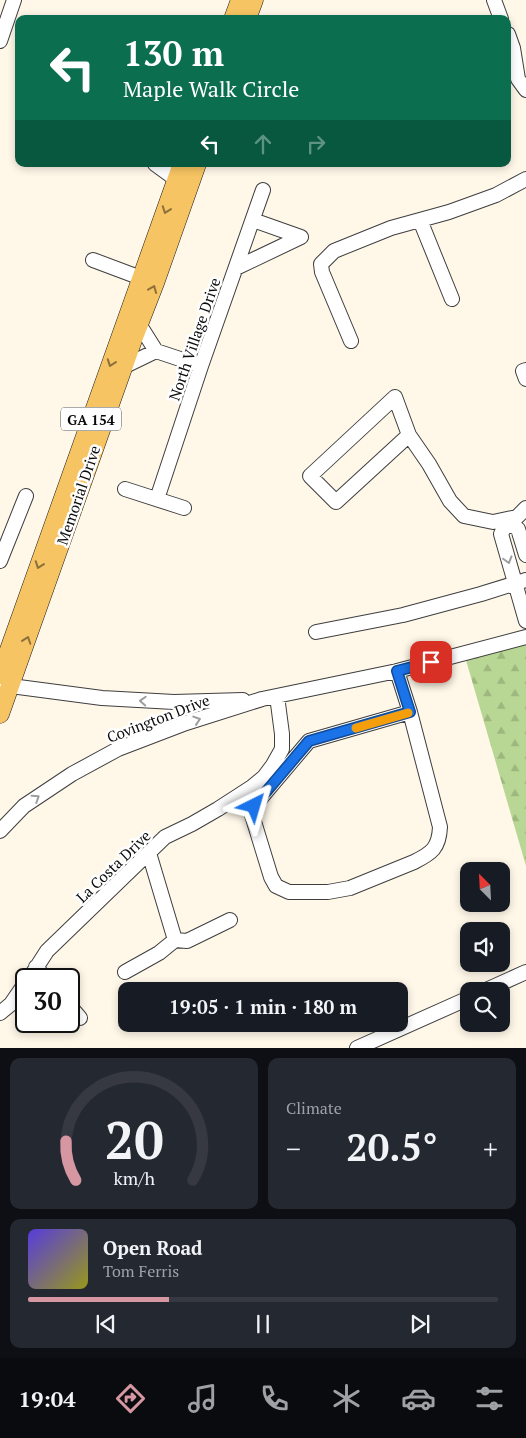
<!DOCTYPE html>
<html lang="en">
<head>
<meta charset="utf-8">
<style>
  :root { --surface:#171b24; --page:#242831; --text:#f1f3f6; --muted:#9ea1a6; --line:#363941; --accent:#d797a2 }
  body { margin:0; font-family:"PT Serif",serif; background:var(--page); color:var(--text); height:100vh; display:flex; flex-direction:column; font-size:19px; white-space:nowrap }
  * { box-sizing:border-box; margin:0 }
  p { font-size:16px; color:var(--muted) }
  .icon { flex:none; width:28px; height:28px; fill:none; stroke:currentColor; stroke-width:2; stroke-linecap:round; stroke-linejoin:round }
  .map { position:relative; height:1048px; overflow:hidden }
  .sheet { display:flex; flex-direction:column; gap:10px; padding:10px; background:#0d0f14; flex:1 }
  .sheet>* { flex:none }
  .hud { position:absolute; left:15px; top:15px; width:496px; height:152px; border-radius:10px; box-shadow:0 2px 8px #0003; background:#0b6e4f; color:#fff; overflow:hidden }
  .needle { width:32px; rotate:336deg }
  .tools { position:absolute; left:460px; top:862px; display:grid; gap:10px }
  .tools a { display:grid; place-items:center; width:50px; height:50px; border-radius:10px; background:var(--surface); box-shadow:0 2px 8px #0003; font-size:25px }
  .speed { position:absolute; left:15px; top:968px; display:flex; gap:10px; font-size:25px; font-weight:700; text-align:center }
  .speed>* { display:grid; place-content:center; width:65px; height:65px; border-radius:50%; background:var(--surface); box-shadow:0 2px 8px #0003; line-height:1 }
  .speed .limit { border:2px solid #111; border-radius:8px; background:#fff; color:#111 }
  .pin { position:absolute; display:grid; place-items:center; width:42px; height:42px; color:#fff; margin:-21px; border-radius:10px; box-shadow:0 2px 8px #0006 }
  .me { position:absolute; width:55px; margin:-28px; rotate:40deg; stroke-linejoin:round; filter:drop-shadow(0 0 4px #0008) }
  .turn { display:flex; align-items:center; gap:18px; height:105px; padding:0 25px; font-size:22px }
  .turn .icon { width:65px; height:65px; stroke-width:2.5 }
  .turn b { display:block; font-size:35px; line-height:42px }
  .lanes { display:flex; align-items:center; height:48px; padding:0 25px; background:#0003; justify-content:center; gap:25px; direction:ltr }
  .lanes .off { opacity:.35 }
  .big { font-size:38px; font-weight:700; line-height:1.1 }
  .sheet .tile { flex:1; display:flex; flex-direction:column; justify-content:center; gap:8px; min-width:0; padding:0 18px; border-radius:10px; background:var(--page) }
  .sheet .dial { align-items:center; gap:0 }
  .dial svg { height:130px; overflow:visible; fill:none; stroke:var(--line); stroke-width:7; stroke-linecap:round; text-anchor:middle }
  .dial text { fill:var(--text); stroke:none }
  .song { display:flex; align-items:center; gap:15px }
  .cover { width:60px; height:60px; border-radius:8px; background:linear-gradient(135deg,hsl(250 70% 55%),hsl(60 70% 35%)) }
  .played { height:5px; border-radius:2px; background:linear-gradient(90deg,var(--accent) 30%,var(--line) 30%) }
  .keys { display:flex; justify-content:space-around; direction:ltr }
  .heat { display:flex; justify-content:space-between; align-items:center; font-size:28px; direction:ltr }
  .sheet .tiles { flex:1; display:grid; gap:10px; grid-template-columns:1fr 1fr }
  .tile:last-child { grid-column:span 2 }
  .trip { position:absolute; left:118px; top:982px; width:290px; height:50px; border-radius:10px; background:var(--surface); box-shadow:0 2px 8px #0003; font-weight:700; line-height:50px; text-align:center }
  .tab-bar { display:flex; height:80px; justify-content:space-around; align-items:center; background:#090b0e; color:var(--muted) }
  .tab-bar .icon { width:35px; height:35px }
  .tab-bar .selected { color:var(--accent) }
  .tab-bar b { font-size:22px; color:var(--text) }
  .map>svg:first-child { display:block }
</style>
</head>
<body>
<div class="map">
<svg width="526" height="1048" viewBox="0 0 526 1048">
  <defs>
    <pattern id="forest-firs" width="22" height="20" patternUnits="userSpaceOnUse" patternTransform="scale(1.25)"><rect width="22" height="20" fill="#b9d794"/><path d="M5 1l3.5 6h-7zM16 11l3.5 6h-7z" fill="#9eb77e"/></pattern>
  </defs>
  <rect width="100%" height="100%" fill="#fff8e9"/>
  <path fill="url(#forest-firs)" d="M526 635V866L463 650Z"/>
  <g fill="none" stroke-linecap="round" stroke-linejoin="round">
    <defs>
      <path id="minor" d="M494 0 501 19
        M508 34 513 48 518 79 526 90
        M0 41 14 0
        M155 164 177 180
        M420 220 452 299
        M93 260 141 278
        M236 268 301 237 253 220
        M139 324 156 351 201 366
        M351 341 322 272 321 264 334 251 391 228 449 212 496 195 526 179
        M123 367 156 351
        M526 370 523 371 526 379
        M409 435 336 502 310 476 395 397 409 435 429 464 450 501 464 516 493 522 507 519
        M125 489 184 508
        M157 499 201 366 263 190
        M526 508 517 517 507 519V522L501 534 526 621
        M507 522 518 529 526 555
        M0 561 26 496
        M316 632 403 615 481 594 526 580
        M397 671 410 712
        M1 690 11 686 102 698 174 702 243 700
        M410 712 440 827C439 848 432 853 414 862L350 888 328 892H289L276 886 271 877 252 815 254 806 309 741Z
        M0 831 24 806 72 774 118 749 186 723 262 699 397 671 526 637
        M149 853 175 940
        M36 967 46 979
        M125 972 159 953 175 940 187 941 230 920
        M29 979 47 951 165 837 192 824 218 809 252 787 264 777 273 765 282 749V734L277 696
        M484 991 526 972
        M69 1005 80 1018
        M0 1013 11 1004 26 982
        M357 1048 469 998"/>
      <path id="major" d="M233 19 240 0
        M247 19 254 0
        M0 675 182 164
        M0 714 134 337 155 283 197 164"/>
    </defs>
    <use href="#minor" stroke="#3e3e3e" stroke-width="16"/>
    <use href="#major" stroke="#1c1c1c" stroke-width="19"/>
    <use href="#minor" stroke="#fff" stroke-width="14"/>
    <use href="#major" stroke="#f6c462" stroke-width="18"/>
  </g>
  <defs><path id="oneway-chevron" d="M-2-3.5L2.5 0L-2 3.5" fill="none" stroke-width="1.6" stroke-linecap="round" stroke-linejoin="round" transform="scale(1.25)"/></defs>
  <g stroke="#8c713b">
    <use href="#oneway-chevron" transform="translate(166 210) rotate(110)"/>
    <use href="#oneway-chevron" transform="translate(153 289) rotate(-68)"/>
    <use href="#oneway-chevron" transform="translate(111 363) rotate(110)"/>
    <use href="#oneway-chevron" transform="translate(39 565) rotate(110)"/>
    <use href="#oneway-chevron" transform="translate(27 640) rotate(-71)"/>
  </g>
  <g stroke="#9d9d9d">
    <use href="#oneway-chevron" transform="translate(508 560) rotate(74)"/>
    <use href="#oneway-chevron" transform="translate(143 701) rotate(-177)"/>
    <use href="#oneway-chevron" transform="translate(197 720) rotate(-18)"/>
    <use href="#oneway-chevron" transform="translate(36 798) rotate(-33)"/>
  </g>
  <g fill="none" stroke-linecap="round" stroke-linejoin="round">
    <defs>
      <path id="route" d="M254 806 309 741 410 712 397 671 431 662"/>
    </defs>
    <use href="#route" stroke="#114b97" stroke-width="12"/>
    <use href="#route" stroke="#1a73e8" stroke-width="9"/>
    <path stroke="#f59e0b" stroke-width="9" d="M356 728 408 713"/>
  </g>
  <g text-anchor="middle" dominant-baseline="central" stroke-width="5" stroke-linejoin="round" paint-order="stroke">
    <rect fill="#fff" stroke="#545454" stroke-width="1" x="61" y="407.5" width="60" height="23" rx="4"/>
    <g font-size="14" font-weight="bold" fill="#0b0b0b">
      <text x="91" y="419">GA 154</text>
    </g>
    <g font-size="15" fill="#0b0b0b" stroke="#fff">
      <text transform="translate(194 339) rotate(-71)">North Village Drive</text>
      <text transform="translate(78 495) rotate(-71)">Memorial Drive</text>
      <text transform="translate(158 718) rotate(-21)">Covington Drive</text>
      <text transform="translate(113 866) rotate(-44)">La Costa Drive</text>
    </g>
  </g>
</svg>
<div class="tools">
<a><svg class="needle" viewBox="-14 -14 28 28"><path d="M0-13l5 13h-10z" fill="#e53935"/><path d="M0 13l5-13h-10z" fill="#9ea1a6"/></svg></a>
<a><svg class="icon" aria-label="sound" viewBox="0 0 24 24"><path d="M4 9h4l5-4v14l-5-4H4zM17 9q2 3 0 6"/></svg></a>
<a><svg class="icon" aria-label="search" viewBox="0 0 24 24"><circle cx="10" cy="10" r="6"/><path d="M15 15l6 6"/></svg></a>
</div>
<div class="speed"><div class="limit">30</div></div>
<div class="pin" style="left:431px;top:662px;background:#d93025"><svg class="icon" aria-label="arrive" viewBox="0 0 24 24"><path d="M6 21V4h12l-3 4 3 4H6"/></svg></div>
<svg class="me" style="left:254px;top:806px" viewBox="-20 -20 40 40"><path d="M0-17L14 15 0 8-14 15z" fill="#1a73e8" stroke="#fff" stroke-width="4"/></svg>
<div class="trip">19:05 · 1 min · 180 m</div>
<div class="hud">
<div class="turn"><svg class="icon" aria-label="left" viewBox="0 0 24 24"><path d="M17 20v-9H6M10 6l-5 5 5 5"/></svg><div><b>130 m</b>Maple Walk Circle</div></div>
<div class="lanes"><svg class="icon" aria-label="left" viewBox="0 0 24 24"><path d="M17 20v-9H6M10 6l-5 5 5 5"/></svg><svg class="icon off" aria-label="ahead" viewBox="0 0 24 24"><path d="M12 20V5M6 11l6-6 6 6"/></svg><svg class="icon off" aria-label="right" viewBox="0 0 24 24"><path d="M7 20v-9h11M14 6l5 5-5 5"/></svg></div>
</div>
</div>
<section class="sheet">
<div class="tiles">
<div class="tile dial"><svg viewBox="0 0 100 80">
<path d="M14 69A42 42 0 1 1 86 69"/>
<path d="M14 69A42 42 0 0 1 8 45" stroke="#d797a2"/>
<text x="50" y="56" font-size="32" font-weight="700">20</text>
<text x="50" y="72" font-size="11">km/h</text>
</svg></div>
<div class="tile"><p>Climate</p>
<div class="heat"><a>−</a><b class="big">20.5°</b><a>+</a></div>
</div>
<div class="tile">
<div class="song"><i class="cover"></i><div><b>Open Road</b><p>Tom Ferris</p></div></div>
<div class="played"></div>
<div class="keys"><svg class="icon" aria-label="previous" viewBox="0 0 24 24"><path d="M18 5L8 12l10 7zM5 5v14"/></svg><svg class="icon" aria-label="pause" viewBox="0 0 24 24"><path d="M8 5v14M16 5v14"/></svg><svg class="icon" aria-label="next" viewBox="0 0 24 24"><path d="M6 5l10 7-10 7zM19 5v14"/></svg></div>
</div>
</div>
</section>
<nav class="tab-bar">
<b>19:04</b>
<svg class="icon selected" aria-label="directions" viewBox="0 0 24 24"><path d="M12 3l9 9-9 9-9-9zM9 14v-3h6M13 9l2 2-2 2"/></svg>
<svg class="icon" aria-label="music" viewBox="0 0 24 24"><path d="M9 18V5l10-2v13"/><circle cx="6" cy="18" r="3"/><circle cx="16" cy="16" r="3"/></svg>
<svg class="icon" aria-label="phone" viewBox="0 0 24 24"><path d="M5 4h4l2 5-3 2q2 4 5 5l2-3 5 2v4C11 20 4 13 5 4z"/></svg>
<svg class="icon" aria-label="climate" viewBox="0 0 24 24"><path d="M12 3v18M4 7l16 10M4 17L20 7"/></svg>
<svg class="icon" aria-label="car" viewBox="0 0 24 24"><path d="M5 17H2v-5l4-1 3-4h7l3 4 3 1v5h-3M9 17h6M6 11h13"/><circle cx="7" cy="17" r="2"/><circle cx="17" cy="17" r="2"/></svg>
<svg class="icon" aria-label="filters" viewBox="0 0 24 24"><path d="M4 7h16M4 17h16"/><circle cx="9" cy="7" r="2"/><circle cx="15" cy="17" r="2"/></svg>
</nav>
</body>
</html>
